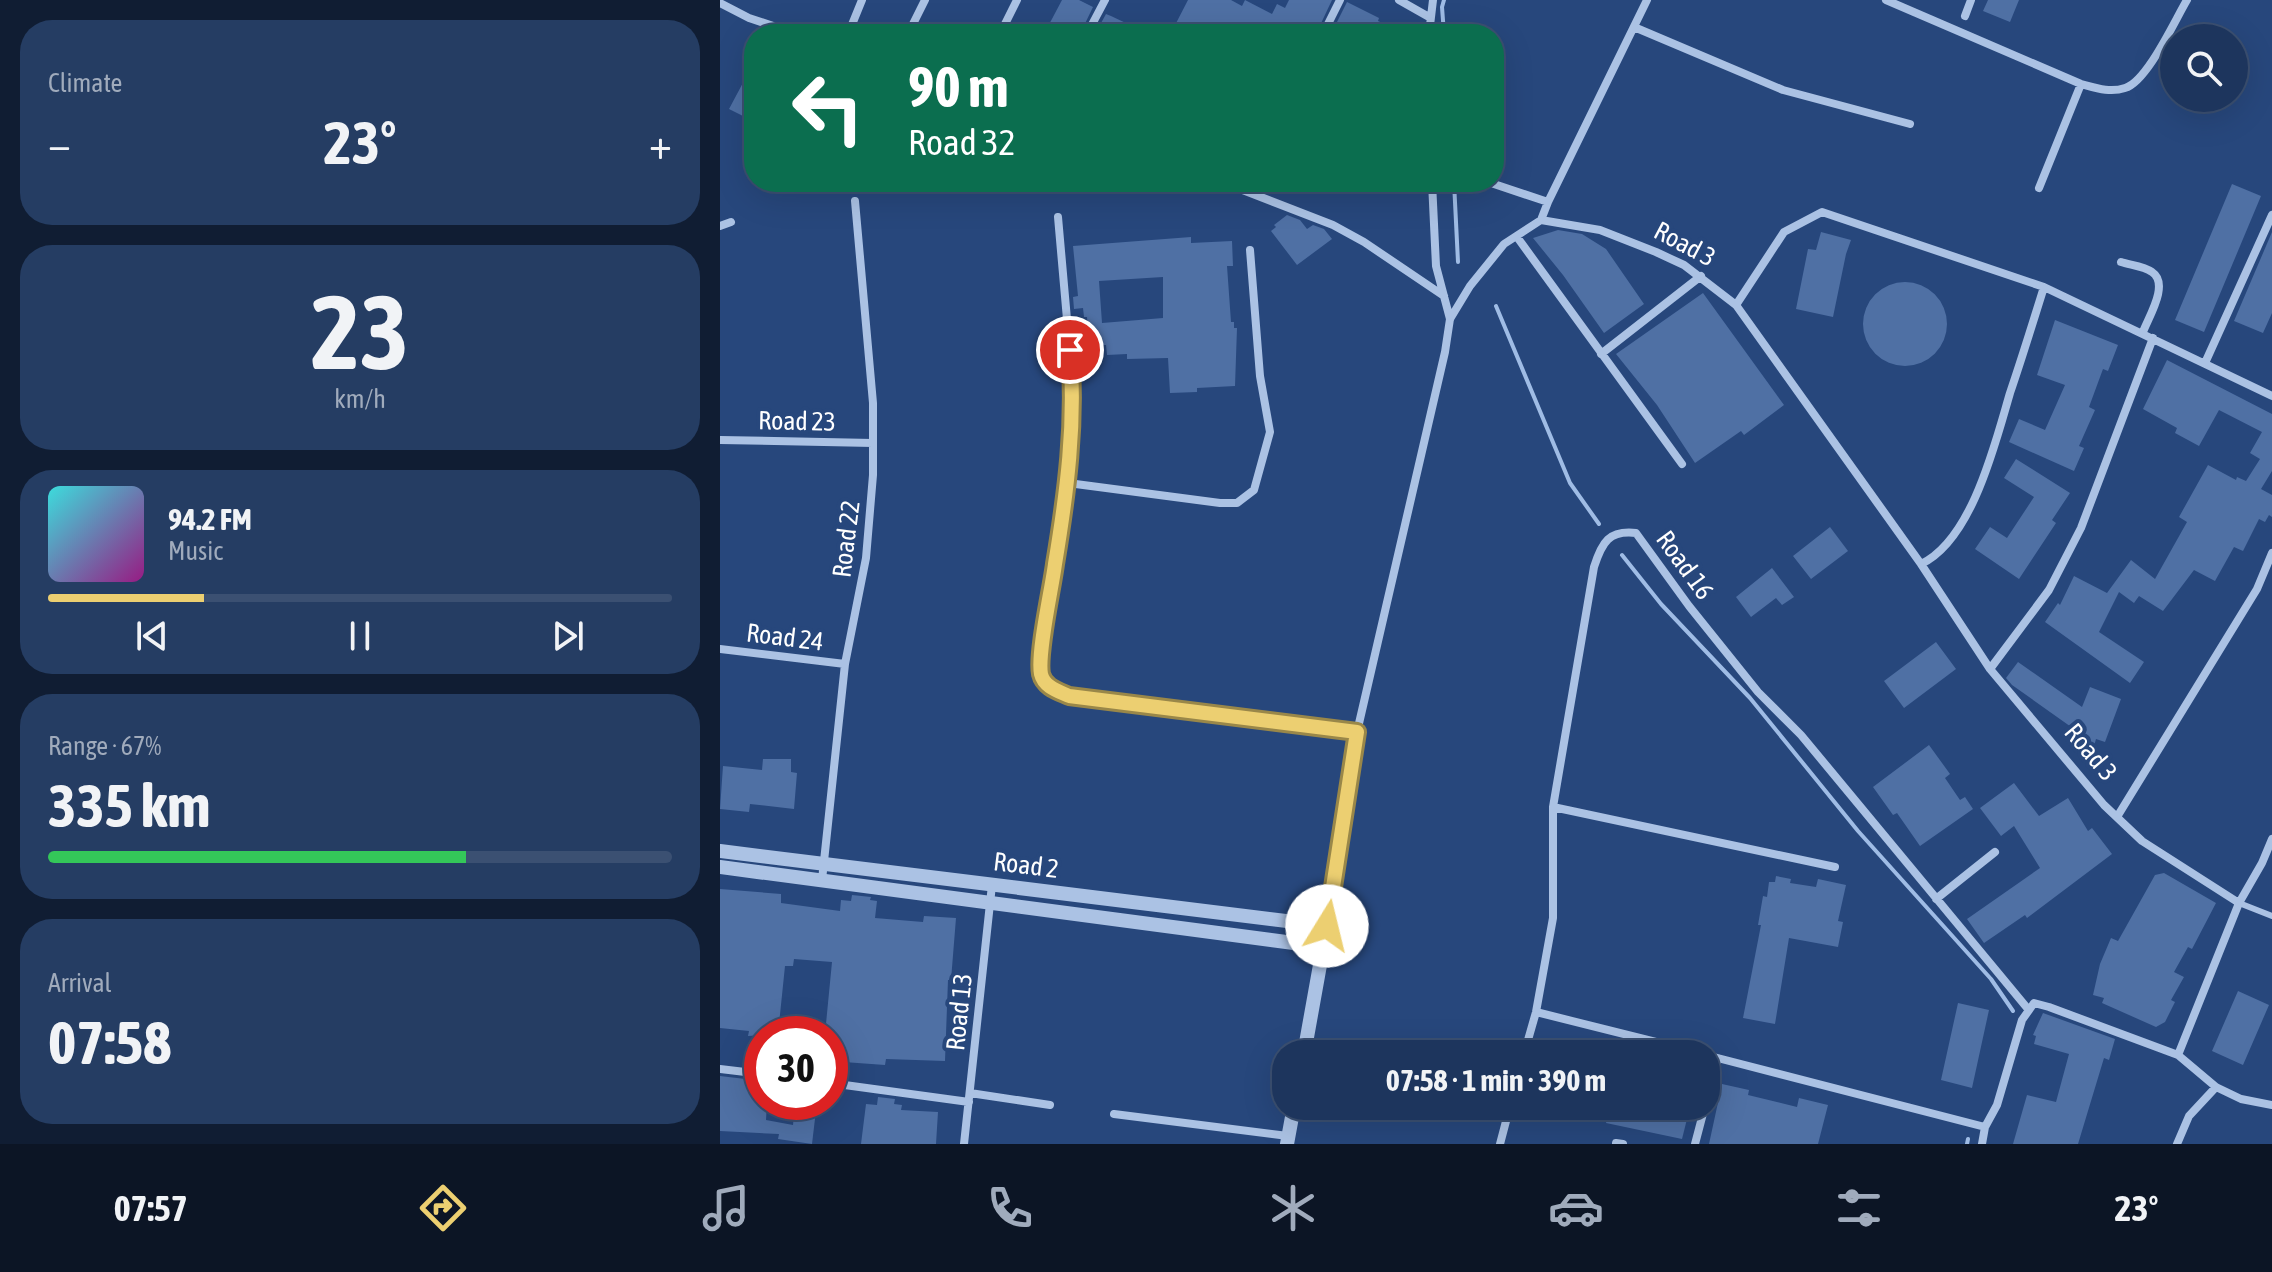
<!DOCTYPE html>
<html lang="en">
<head>
<meta charset="utf-8">
<style>
  :root { --surface:#1d355d; --page:#253d63; --text:#f1f3f6; --muted:#a0abbc; --line:#3b5072; --accent:#eccf71 }
  body { margin:0; font-family:"Asap Condensed",sans-serif; background:var(--page); color:var(--text); height:100vh; display:flex; flex-direction:column; font-size:30px; white-space:nowrap }
  * { box-sizing:border-box; margin:0 }
  p { font-size:26px; color:var(--muted) }
  .icon { flex:none; width:44px; height:44px; fill:none; stroke:currentColor; stroke-width:2; stroke-linecap:round; stroke-linejoin:round }
  .map { position:relative; flex:1; overflow:hidden }
  .side { display:flex; flex-direction:column; gap:20px; padding:20px; background:#101d33; width:720px }
  .side>* { flex:none }
  .banner { position:absolute; left:24px; top:24px; width:760px; height:168px; border-radius:32px; box-shadow:0 8px 32px #0002,0 0 0 2px var(--line); background:#0b6e4f; color:#fff; overflow:hidden }
  .fabs { position:absolute; left:1440px; top:24px; display:grid; gap:16px }
  .fabs a { display:grid; place-items:center; width:88px; height:88px; border-radius:50%; background:var(--surface); box-shadow:0 8px 32px #0002,0 0 0 2px var(--line); font-size:40px }
  .speed { position:absolute; left:24px; top:1016px; display:flex; gap:16px; font-size:40px; font-weight:700; text-align:center }
  .speed>* { display:grid; place-content:center; width:104px; height:104px; border-radius:50%; background:var(--surface); box-shadow:0 8px 32px #0002,0 0 0 2px var(--line); line-height:1 }
  .speed .limit { border:12px solid #d22; background:#fff; color:#111 }
  .pin { position:absolute; display:grid; place-items:center; width:68px; height:68px; color:#fff; margin:-34px; border:4px solid #fff; border-radius:50%; box-shadow:0 2px 8px #0007 }
  .me { position:absolute; width:88px; margin:-44px; rotate:9deg; stroke-linejoin:round; filter:drop-shadow(0 0 6px #0008) }
  .turn { display:flex; align-items:center; gap:28px; height:168px; padding:0 32px; font-size:36px }
  .turn .icon { width:104px; height:104px; stroke-width:2.5 }
  .turn b { display:block; font-size:56px; line-height:68px }
  .big { font-size:60px; font-weight:700; line-height:1.1 }
  .side .card { flex:1; display:flex; flex-direction:column; justify-content:center; gap:12px; min-width:0; padding:0 28px; border-radius:32px; background:var(--page) }
  .side .dial { align-items:center; gap:0 }
  .dial b { font-size:104px; line-height:1 }
  .song { display:flex; align-items:center; gap:24px }
  .cover { width:96px; height:96px; border-radius:12px; background:linear-gradient(135deg,hsl(180 70% 55%),hsl(310 70% 35%)) }
  .played { height:8px; border-radius:4px; background:linear-gradient(90deg,var(--accent) 25%,var(--line) 25%) }
  .keys { display:flex; justify-content:space-around; direction:ltr }
  .heat { display:flex; justify-content:space-between; align-items:center; font-size:44px; direction:ltr }
  .charge { height:12px; border-radius:6px; background:linear-gradient(90deg,#34c759 67%,var(--line) 0) }
  .trip { position:absolute; left:552px; top:1040px; width:448px; height:80px; border-radius:32px; background:var(--surface); box-shadow:0 8px 32px #0002,0 0 0 2px var(--line); font-weight:700; line-height:80px; text-align:center }
  .tab-bar { display:flex; height:128px; justify-content:space-around; align-items:center; background:#0c1525; color:var(--muted) }
  .tab-bar .icon { width:56px; height:56px }
  .tab-bar .current { color:var(--accent) }
  .tab-bar b { font-size:36px; color:var(--text) }
  main { display:flex; flex:1; min-height:0 }
  .map>svg:first-child { display:block }
</style>
</head>
<body>
<main>
<section class="side">
<div class="card"><p>Climate</p>
<div class="heat"><a>−</a><b class="big">23°</b><a>+</a></div>
</div>
<div class="card dial"><b>23</b><p>km/h</p></div>
<div class="card">
<div class="song"><i class="cover"></i><div><b>94.2 FM</b><p>Music</p></div></div>
<div class="played"></div>
<div class="keys"><svg class="icon" aria-label="previous" viewBox="0 0 24 24"><path d="M18 5L8 12l10 7zM5 5v14"/></svg><svg class="icon" aria-label="pause" viewBox="0 0 24 24"><path d="M8 5v14M16 5v14"/></svg><svg class="icon" aria-label="next" viewBox="0 0 24 24"><path d="M6 5l10 7-10 7zM19 5v14"/></svg></div>
</div>
<div class="card"><p>Range · 67%</p><b class="big">335 km</b><div class="charge"></div></div>
<div class="card"><p>Arrival</p><b class="big">07:58</b></div>
</section>
<div class="map">
<svg width="1552" height="1144" viewBox="0 0 1552 1144">
  <rect width="100%" height="100%" fill="#27477c"/>
  <g fill="none" stroke-linecap="round" stroke-linejoin="round">
    <path stroke="#9fbce5" stroke-width="4" d="M724 0 722 7 724 34
      M734 182 738 262
      M776 306 850 483 879 524
      M902 555 941 604 1030 698 1138 831 1271 979 1293 1011
      M1247 1144 1248 1139"/>
  </g>
  <path fill="#4f70a4" fill-rule="evenodd" d="M342 0H359L373 7 360 34H324Z
    M468 0H511L522 6 525 0 552 14 557 4 565 8 569 0H612L596 34H458L452 31Z
    M1268 0H1299L1290 22 1263 11Z
    M627 2 659 18 658 21 687 34H611Z
    M386 14 391 16 429 34H375Z
    M25 79 34 84V97L23 116 9 109Z
    M1512 184 1541 196 1484 332 1455 320Z
    M567 215 580 220 587 229 593 225 604 229 612 239 577 265 551 231 556 227 554 225Z
    M838 230 862 234 886 249 924 304 884 333 843 275 813 238Z
    M1101 232 1131 240 1126 254 1113 317 1076 309 1088 249 1096 250Z
    M1552 232V313L1543 333 1514 321Z
    M471 237V243L512 241 513 266H507L511 322H514V328H517L515 386 477 388V392L450 393 448 358 407 359V354L387 355 386 345 369 346 367 317H364L363 308 354 309 353 297 358 296 353 246ZM443 277V318L382 323 379 281Z
    M1143 324a42 42 0 1 1 84 0a42 42 0 1 1-84 0Z
    M983 293 1064 405 1024 435 1021 431 975 463 937 405 896 354Z
    M1335 320 1398 345 1388 371 1383 369 1369 407 1375 410 1359 446 1364 448 1354 471 1289 442 1299 419 1325 430 1345 385 1317 375Z
    M1447 360 1552 414V471L1541 489 1552 495V517L1549 515 1545 522 1539 519 1523 551 1514 547 1495 581 1474 570 1443 611 1419 596 1414 603 1399 592 1379 632 1424 662 1410 683 1325 622 1338 603 1340 605 1354 576 1387 593 1411 560 1435 579 1467 522 1459 517 1488 465 1516 480 1517 477 1526 481 1540 459 1530 453 1542 432 1499 410 1479 446 1455 433 1457 428 1423 409Z
    M1296 459 1350 493 1332 520 1336 523 1299 579 1255 549 1270 527 1287 538 1314 497 1284 478Z
    M1110 527 1128 551 1091 579 1073 556Z
    M1052 568 1074 597 1062 605 1056 598 1031 617 1016 597Z
    M1216 642 1236 669 1184 708 1164 681Z
    M1298 662 1362 707 1370 687 1401 699 1385 742 1376 739 1374 746 1351 738 1354 729 1292 685 1286 678Z
    M1209 745 1230 774 1225 778 1240 800 1245 797 1253 809 1200 846 1177 813 1173 815 1153 787Z
    M43 759H71V772L77 773 74 809 30 804 29 812 0 809 3 766 42 770Z
    M1294 783 1319 816 1348 798 1368 831 1372 828 1392 854 1307 918 1305 915 1264 943 1247 919 1320 868 1294 826 1281 836 1260 808Z
    M1444 873 1496 903 1472 949 1468 947 1454 972 1464 977 1451 1000 1455 1002 1445 1022 1436 1027 1382 1003 1384 998 1373 995 1380 964 1391 938 1398 941 1435 875Z
    M1056 876 1071 879 1070 883 1096 887 1098 879 1126 885 1118 921 1123 922 1118 947 1069 938 1055 1024 1023 1018 1041 925H1038L1043 896 1047 897 1049 882H1055Z
    M0 889 61 894V903L120 911 121 900 131 901 132 895 151 897 150 900 157 901 155 918 203 922 204 916 236 918 231 980H228L225 1061 166 1059 165 1065 110 1061V1034H105L112 962 74 959 73 966H65L58 1034 28 1036 29 1031 0 1028Z
    M1518 991 1549 1005 1523 1065 1492 1051Z
    M1238 1003 1269 1010 1252 1088 1221 1080Z
    M1323 1013 1395 1039 1389 1060 1384 1058 1358 1144H1293L1307 1095 1336 1102 1349 1054 1314 1044 1316 1036 1313 1035Z
    M0 1076 34 1080 32 1095 42 1096V1102H47L46 1120 73 1125 75 1102H97L92 1144 58 1139 59 1134 0 1131Z
    M1002 1084 1029 1090 1028 1095 1077 1107 1079 1098 1108 1105 1098 1144H989Z
    M158 1097 175 1099 174 1104 182 1105 181 1110 218 1112 216 1144H141L146 1104 157 1105Z
    M891 1106H962L959 1117 967 1119 962 1139 886 1123Z"/>
  <g fill="none" stroke-linecap="round" stroke-linejoin="round">
    <path stroke="#abc2e4" stroke-width="6" d="M1519 903 1552 916"/>
    <path stroke="#abc2e4" stroke-width="8" d="M679 0 709 17
      M1166 0 1361 84C1376 88 1390 93 1405 88 1427 82 1455 20 1467 0
      M0 3 29 18 77 34
      M1245 16 1251 0
      M914 27 1063 90 1190 124
      M123 34 131 27 142 0
      M188 34 205 0
      M280 34 297 0
      M367 34 385 0
      M603 34 620 0
      M709 34 713 0
      M502 182 613 225 644 242 724 296
      M712 182 716 266 730 319
      M768 182 828 202
      M1319 188 1361 84
      M338 217 352 376 353 428 348 483 322 647 321 675 330 687 349 696 637 732
      M821 220 828 202 927 0
      M0 226 11 222
      M797 237 962 464
      M1401 262C1410 265 1424 266 1432 272 1450 284 1428 318 1423 332
      M1016 305 1064 232 1102 212 1324 287 1552 396
      M881 354 981 276
      M1485 363 1552 215
      M0 440 153 443
      M348 483 500 503H517L534 490 550 432 540 376 530 250
      M1201 564C1252 540 1275 444 1290 393 1302 358 1313 322 1324 287
      M0 649 125 664
      M1270 669 1329 590 1361 528 1433 338
      M833 807 1115 867
      M1397 817 1537 589 1552 553
      M102 880 125 664 146 558 153 475V403L135 201
      M1216 899 1275 852
      M1519 903 1542 863 1552 839
      M607 926 637 732 725 352 730 319 750 286 784 244 821 220 880 230 936 252 964 265 1016 305 1201 564 1270 669 1384 805 1422 841 1519 903 1458 1055
      M816 1012 984 1054
      M804 1054 816 1012 833 918V807L874 567C882 542 889 530 916 533L969 606 1038 692 1081 735 1308 1009
      M986 1055 1265 1127 1277 1105 1302 1020 1314 1003 1329 1007 1458 1055 1496 1087 1521 1099 1552 1105
      M0 1069 42 1074
      M110 1083 249 1102
      M250 1093 330 1105
      M986 1103 998 1058
      M394 1114 568 1136
      M896 1143 903 1144
      M244 1144 272 885
      M780 1144 790 1106
      M975 1144 985 1106
      M1262 1144 1265 1127
      M1457 1144 1469 1116 1496 1087"/>
    <path stroke="#abc2e4" stroke-width="14" d="M0 851 607 926 584 1054
      M0 867 604 947
      M567 1144 574 1106"/>
  </g>
  <g fill="none" stroke-linecap="round" stroke-linejoin="round">
    <defs>
      <path id="route" d="M350 350C356 423 347 492 335 564 332 588 317 653 321 674 324 687 338 691 349 696L637 732 607 926"/>
    </defs>
    <use href="#route" stroke="#998749" stroke-width="20"/>
    <use href="#route" stroke="#eccf71" stroke-width="14"/>
  </g>
  <g text-anchor="middle" dominant-baseline="central" stroke-width="8" stroke-linejoin="round" paint-order="stroke">
    <g font-size="26" fill="#fff" stroke="#27477c">
      <text transform="translate(965 244) rotate(28)">Road 3</text>
      <text transform="translate(77 421) rotate(1)">Road 23</text>
      <text transform="translate(126 539) rotate(-83)">Road 22</text>
      <text transform="translate(965 565) rotate(54)">Road 16</text>
      <text transform="translate(65 637) rotate(7)">Road 24</text>
      <text transform="translate(1371 752) rotate(50)">Road 3</text>
      <text transform="translate(306 865) rotate(7)">Road 2</text>
      <text transform="translate(239 1012) rotate(-84)">Road 13</text>
    </g>
  </g>
</svg>
<div class="fabs">
<a><svg class="icon" aria-label="search" viewBox="0 0 24 24"><circle cx="10" cy="10" r="6"/><path d="M15 15l6 6"/></svg></a>
</div>
<div class="speed"><div class="limit">30</div></div>
<div class="pin" style="left:350px;top:350px;background:#d93025"><svg class="icon" aria-label="arrive" viewBox="0 0 24 24"><path d="M6 21V4h12l-3 4 3 4H6"/></svg></div>
<svg class="me" style="left:607px;top:926px" viewBox="-20 -20 40 40"><circle r="19" fill="#fff"/><path d="M0-13L10 11 0 6-10 11z" fill="#eccf71"/></svg>
<div class="trip">07:58 · 1 min · 390 m</div>
<div class="banner">
<div class="turn"><svg class="icon" aria-label="left" viewBox="0 0 24 24"><path d="M17 20v-9H6M10 6l-5 5 5 5"/></svg><div><b>90 m</b>Road 32</div></div>
</div>
</div>
</main>
<nav class="tab-bar">
<b>07:57</b>
<svg class="icon current" aria-label="directions" viewBox="0 0 24 24"><path d="M12 3l9 9-9 9-9-9zM9 14v-3h6M13 9l2 2-2 2"/></svg>
<svg class="icon" aria-label="music" viewBox="0 0 24 24"><path d="M9 18V5l10-2v13"/><circle cx="6" cy="18" r="3"/><circle cx="16" cy="16" r="3"/></svg>
<svg class="icon" aria-label="phone" viewBox="0 0 24 24"><path d="M5 4h4l2 5-3 2q2 4 5 5l2-3 5 2v4C11 20 4 13 5 4z"/></svg>
<svg class="icon" aria-label="climate" viewBox="0 0 24 24"><path d="M12 3v18M4 7l16 10M4 17L20 7"/></svg>
<svg class="icon" aria-label="car" viewBox="0 0 24 24"><path d="M5 17H2v-5l4-1 3-4h7l3 4 3 1v5h-3M9 17h6M6 11h13"/><circle cx="7" cy="17" r="2"/><circle cx="17" cy="17" r="2"/></svg>
<svg class="icon" aria-label="filters" viewBox="0 0 24 24"><path d="M4 7h16M4 17h16"/><circle cx="9" cy="7" r="2"/><circle cx="15" cy="17" r="2"/></svg>
<b>23°</b>
</nav>
</body>
</html>
